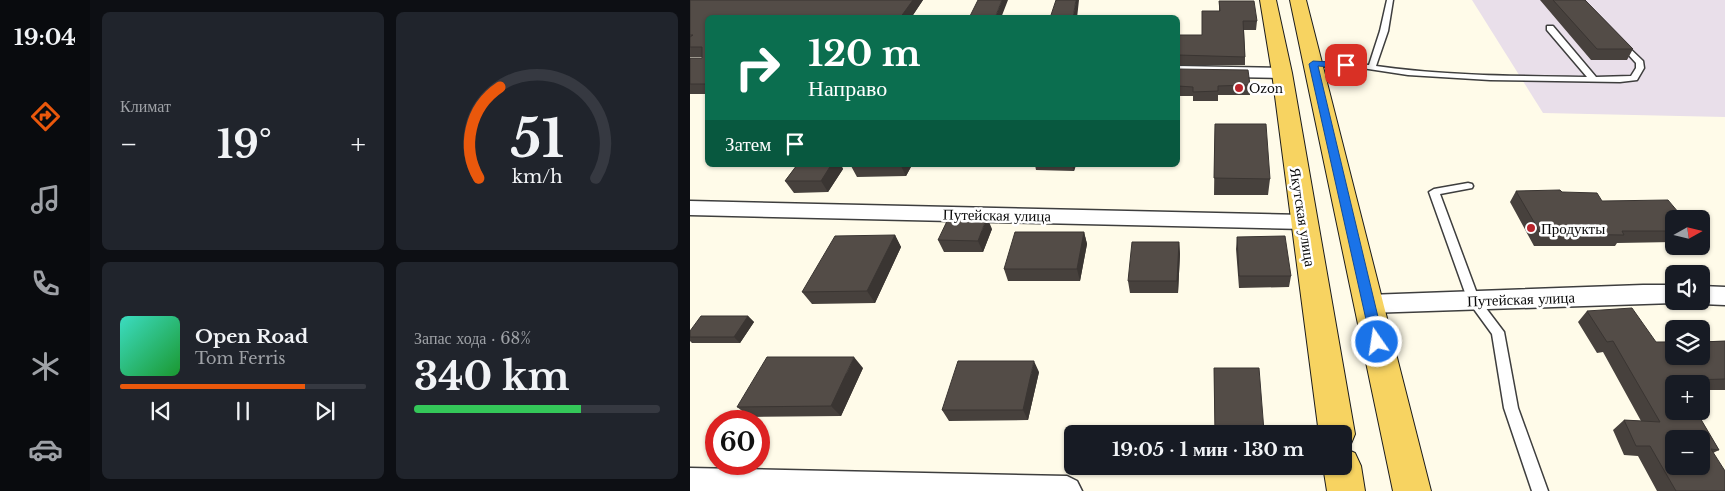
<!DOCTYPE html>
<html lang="ru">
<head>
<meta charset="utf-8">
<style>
  :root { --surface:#171b24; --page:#20242c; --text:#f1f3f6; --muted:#9ea1a6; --line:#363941; --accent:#ea580c }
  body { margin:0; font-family:"Libre Baskerville",serif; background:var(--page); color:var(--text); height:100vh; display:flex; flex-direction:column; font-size:19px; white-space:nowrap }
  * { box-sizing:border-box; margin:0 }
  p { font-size:16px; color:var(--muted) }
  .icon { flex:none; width:28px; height:28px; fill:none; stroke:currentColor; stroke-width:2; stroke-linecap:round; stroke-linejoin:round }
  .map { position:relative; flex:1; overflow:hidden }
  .side { display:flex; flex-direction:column; gap:12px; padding:12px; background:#0d0f14; width:600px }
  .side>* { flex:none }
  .hud { position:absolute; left:15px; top:15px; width:475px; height:152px; border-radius:8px; box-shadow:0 1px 4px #0004; background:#0b6e4f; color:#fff; overflow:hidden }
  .needle { width:32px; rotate:82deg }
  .tools { position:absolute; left:975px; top:210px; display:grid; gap:10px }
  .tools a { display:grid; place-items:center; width:45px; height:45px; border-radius:8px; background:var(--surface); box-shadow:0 1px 4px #0004; font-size:25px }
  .speed { position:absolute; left:15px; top:410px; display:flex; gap:10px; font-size:25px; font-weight:700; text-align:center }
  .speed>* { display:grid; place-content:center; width:65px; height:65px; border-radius:50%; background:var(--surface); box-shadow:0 1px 4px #0004; line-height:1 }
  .speed .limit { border:8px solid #d22; background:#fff; color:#111 }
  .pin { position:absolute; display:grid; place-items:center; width:42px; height:42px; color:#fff; margin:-21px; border-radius:10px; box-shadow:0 2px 8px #0006 }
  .me { position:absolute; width:55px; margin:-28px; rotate:347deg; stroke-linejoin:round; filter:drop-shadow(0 0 4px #0008) }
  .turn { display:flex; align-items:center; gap:18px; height:105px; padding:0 20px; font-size:22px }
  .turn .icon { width:65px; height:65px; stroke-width:2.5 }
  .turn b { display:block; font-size:35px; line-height:42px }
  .then { display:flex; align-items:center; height:48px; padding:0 20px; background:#0003; gap:10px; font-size:19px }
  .big { font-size:38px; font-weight:800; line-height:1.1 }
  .side .tile { flex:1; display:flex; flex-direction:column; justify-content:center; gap:8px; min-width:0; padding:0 18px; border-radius:8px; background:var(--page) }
  .side .dial { align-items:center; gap:0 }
  .dial svg { height:130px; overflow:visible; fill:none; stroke:var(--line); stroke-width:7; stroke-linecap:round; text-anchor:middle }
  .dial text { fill:var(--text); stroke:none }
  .song { display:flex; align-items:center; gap:15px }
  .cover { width:60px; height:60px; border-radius:8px; background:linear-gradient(135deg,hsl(170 70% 55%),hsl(130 70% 35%)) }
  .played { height:5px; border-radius:2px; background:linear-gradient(90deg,var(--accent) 75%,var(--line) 75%) }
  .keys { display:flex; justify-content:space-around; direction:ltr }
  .heat { display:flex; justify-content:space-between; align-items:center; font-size:28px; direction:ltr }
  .charge { height:8px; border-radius:4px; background:linear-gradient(90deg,#34c759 68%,var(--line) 0) }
  .side .tiles { flex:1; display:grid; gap:12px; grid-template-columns:repeat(2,1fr) }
  .trip { position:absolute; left:374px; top:425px; width:288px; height:50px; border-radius:8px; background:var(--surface); box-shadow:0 1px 4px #0004; font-weight:800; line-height:50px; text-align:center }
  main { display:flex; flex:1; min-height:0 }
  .menu { display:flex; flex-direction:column; width:90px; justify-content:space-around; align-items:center; background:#090b0e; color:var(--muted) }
  .menu .icon { width:35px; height:35px }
  .menu .active { color:var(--accent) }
  .menu b { font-size:22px; color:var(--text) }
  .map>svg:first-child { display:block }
</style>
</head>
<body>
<main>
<nav class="menu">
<b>19:04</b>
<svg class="icon active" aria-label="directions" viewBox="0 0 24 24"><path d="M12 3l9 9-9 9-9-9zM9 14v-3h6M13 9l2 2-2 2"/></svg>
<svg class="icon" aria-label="music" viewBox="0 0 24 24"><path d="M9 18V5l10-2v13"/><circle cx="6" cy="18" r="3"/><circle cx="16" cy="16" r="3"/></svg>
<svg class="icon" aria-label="phone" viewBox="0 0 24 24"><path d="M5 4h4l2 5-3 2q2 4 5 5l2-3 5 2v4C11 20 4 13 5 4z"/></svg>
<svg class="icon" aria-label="climate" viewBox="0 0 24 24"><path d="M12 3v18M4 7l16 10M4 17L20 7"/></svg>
<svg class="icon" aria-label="car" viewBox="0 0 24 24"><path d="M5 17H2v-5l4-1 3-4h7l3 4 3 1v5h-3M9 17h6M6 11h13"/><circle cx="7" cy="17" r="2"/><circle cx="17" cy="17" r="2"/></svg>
</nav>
<section class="side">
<div class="tiles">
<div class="tile"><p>Климат</p>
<div class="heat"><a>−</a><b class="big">19°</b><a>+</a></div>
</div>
<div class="tile dial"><svg viewBox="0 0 100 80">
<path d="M14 69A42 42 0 1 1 86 69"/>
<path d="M14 69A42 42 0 0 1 27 13" stroke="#ea580c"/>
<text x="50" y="56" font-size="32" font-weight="700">51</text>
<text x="50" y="72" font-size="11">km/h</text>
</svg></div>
<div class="tile">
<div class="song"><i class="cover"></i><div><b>Open Road</b><p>Tom Ferris</p></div></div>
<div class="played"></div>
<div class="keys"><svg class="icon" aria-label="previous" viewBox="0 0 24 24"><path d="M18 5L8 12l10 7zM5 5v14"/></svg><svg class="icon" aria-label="pause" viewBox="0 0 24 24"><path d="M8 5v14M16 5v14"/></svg><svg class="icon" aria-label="next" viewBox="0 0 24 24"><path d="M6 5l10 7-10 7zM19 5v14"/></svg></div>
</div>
<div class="tile"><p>Запас хода · 68%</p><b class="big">340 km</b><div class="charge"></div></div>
</div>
</section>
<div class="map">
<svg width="1035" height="491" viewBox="0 0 1035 491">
  <rect width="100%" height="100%" fill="#fffbe9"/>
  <path fill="#e9dfea" d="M782 0H1035V117L853 113Z"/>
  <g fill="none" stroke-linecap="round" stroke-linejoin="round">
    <defs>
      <path id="service" d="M697 0H703L698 31 686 66C756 76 827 76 897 77L857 30V26H863L906 77 941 76 946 68V63L926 41 930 39 953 61 954 68 947 80 930 82 800 80 718 75 672 68 620 66V62H623L679 65 690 31Z
        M778 183 782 184 783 186 782 188 750 194 789 299 814 332 828 408 858 491H842L814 408 802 334 778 301 739 192 744 189Z"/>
      <path id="minor" d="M488 66 592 68 597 70 600 73 597 76 592 78 488 76Z
        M0 201 614 215 621 217 624 222 621 227 614 229 0 215Z
        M953 285H984V301H989L984 303 678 313 670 311 666 304 670 297 678 295Z
        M1011 286 1035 287V305L1011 304 1003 301H1011Z
        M0 468 377 476 387 481 392 491H0Z"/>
      <path id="primary" d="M570 0H586L602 73 665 434 660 446 654 448 665 453 671 466 675 491H637L633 466H652V434H629L582 73Z
        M600 0H616L741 491H703Z"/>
    </defs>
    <use href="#service" stroke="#3e3e3e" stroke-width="3"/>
    <use href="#minor" stroke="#3e3e3e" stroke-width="3"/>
    <use href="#primary" stroke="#1c1c1c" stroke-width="2"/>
    <use href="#service" fill="#fff" fill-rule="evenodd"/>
    <use href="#minor" fill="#fff" fill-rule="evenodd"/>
    <use href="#primary" fill="#f7d361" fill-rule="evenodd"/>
  </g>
  <path fill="#47413d" d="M0 0H233L221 18H18V94H0V58H12V57H0Z
    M850 0H895L943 49 937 60H901Z
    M529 1 567 21 566 30H554L555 57V65H488V35H512L529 11Z
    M488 69 560 85V95H528V101H503V96H488Z
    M525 124 580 179 578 195H524Z
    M107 165H151L153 169 138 192 104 193 95 181Z
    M162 165H222L216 176 167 177 161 166Z
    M345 165H386L384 171 346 170Z
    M826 191 872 192 912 201 984 219V242L927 243 925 246H844L820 202Z
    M302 229 293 252H254L248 240Z
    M394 232 397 244 390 281H318L314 269Z
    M205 235 211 247 185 303 122 304 112 292Z
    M547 237 601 276 599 287 549 288 546 249Z
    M489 242 490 254 488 293H440L438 281Z
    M897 311 966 342 1035 341V390H1011V384H984V411H1010L1007 413 1029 450 1023 453 1035 491H967L948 456 934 455 923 430 934 420 951 421 913 352 907 353 888 322Z
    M58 316 64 322 50 343H2L0 341V331Z
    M173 368 151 416 60 417 47 407Z
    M524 368 574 431V434H525Z
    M349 372 338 420 259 421 252 410Z
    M1011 396 1017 405 1011 410Z"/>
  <path fill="#3a3532" d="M223 0H233L221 18H210Z
    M312 0H318L311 18H305Z
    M386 0H389L387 18H383Z
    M141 165H151L153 169 138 192 131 181Z
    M211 165H222L216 176 211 166Z
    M382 165H386L384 171Z
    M297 217 302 229 293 252 288 241Z
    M394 232 397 244 390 281 387 269Z
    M205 235 211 247 185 303 177 291Z
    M489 242 490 254 488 293 487 281Z
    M58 316 64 322 50 343 44 337Z
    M164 357 173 368 151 416 141 406Z
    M344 361 349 372 338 420 333 410Z"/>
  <path fill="#534c47" stroke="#3a3532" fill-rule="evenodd" d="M0 0H223L210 18H18V84H0V58H12V47H0V37L3 35H0Z
    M288 0H312L305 18H279Z
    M366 0H386L383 18H360Z
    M863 0H895L943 49H907Z
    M529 1H564L567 21H553L555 57 488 55V35H512V11H530Z
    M488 69 558 70 560 85 528 86V91L503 92V87L488 86Z
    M525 124H576L580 179 524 178Z
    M107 165H141L131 181H95Z
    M162 165H211V166H161Z
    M870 190 872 192 907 193 912 201 978 200 994 219H984V231H932L934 235 851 234 826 191Z
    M259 217H297L288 241 248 240Z
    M325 232H394L387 269H314Z
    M205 235 177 291 112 292 145 236Z
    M595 236 601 276H549L547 237Z
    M442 242H489L487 281H438Z
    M942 308 966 342H984V356H1011V342L1035 341V379L1001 380 1004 384H984V411H1006L1029 450 1021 449 1035 471V491H986L960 446H946L934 420 970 422 923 341 917 342 897 311ZM984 439H1011V466H984Z
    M11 316H58L44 337H0V331Z
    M77 357H164L141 406 47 407Z
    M268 361H344L333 410H252Z
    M524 368H569L574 431 525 432Z
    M1011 396 1017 405H1011Z"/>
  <path fill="#1a73e8" stroke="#114b97" d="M623 61 656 63 660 65 656 68 628 66 694 342 692 346 687 347 682 346 681 342 619 64Z"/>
  <g fill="#b8252c" stroke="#fff" stroke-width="2">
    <circle cx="549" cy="88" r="5"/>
    <circle cx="841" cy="228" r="5"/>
  </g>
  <g text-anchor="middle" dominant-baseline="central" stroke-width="5" stroke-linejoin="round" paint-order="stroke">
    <g font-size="12" fill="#0b0b0b" stroke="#fff" text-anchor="start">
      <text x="559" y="88">Ozon</text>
    </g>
    <g font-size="15" fill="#0b0b0b" stroke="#fff">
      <text transform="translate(307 215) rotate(1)">Путейская улица</text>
      <text transform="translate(613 217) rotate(81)">Якутская улица</text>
      <text transform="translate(831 299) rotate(-2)">Путейская улица</text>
    </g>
    <g font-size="15" fill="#0b0b0b" stroke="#fff" text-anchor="start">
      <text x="851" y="228">Продукты</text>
    </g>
  </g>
</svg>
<div class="tools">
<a><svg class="needle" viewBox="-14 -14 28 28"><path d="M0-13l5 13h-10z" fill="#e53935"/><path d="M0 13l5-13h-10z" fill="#9ea1a6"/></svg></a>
<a><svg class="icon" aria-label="sound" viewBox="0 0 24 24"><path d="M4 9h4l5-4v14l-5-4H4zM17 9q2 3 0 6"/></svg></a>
<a><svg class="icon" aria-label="layers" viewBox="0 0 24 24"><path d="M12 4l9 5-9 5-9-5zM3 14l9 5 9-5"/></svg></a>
<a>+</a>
<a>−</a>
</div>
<div class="speed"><div class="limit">60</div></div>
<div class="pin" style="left:656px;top:65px;background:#d93025"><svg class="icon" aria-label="arrive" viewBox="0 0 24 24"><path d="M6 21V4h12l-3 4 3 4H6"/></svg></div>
<svg class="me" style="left:687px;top:342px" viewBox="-20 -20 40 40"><circle r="17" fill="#1a73e8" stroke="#fff" stroke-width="3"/><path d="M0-11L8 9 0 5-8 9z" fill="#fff"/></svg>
<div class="trip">19:05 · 1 мин · 130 m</div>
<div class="hud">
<div class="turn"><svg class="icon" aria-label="right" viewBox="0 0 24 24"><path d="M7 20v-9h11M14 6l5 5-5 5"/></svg><div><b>120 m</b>Направо</div></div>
<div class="then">Затем<svg class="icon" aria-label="arrive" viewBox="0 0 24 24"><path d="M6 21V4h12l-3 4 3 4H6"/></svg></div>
</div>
</div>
</main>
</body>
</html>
